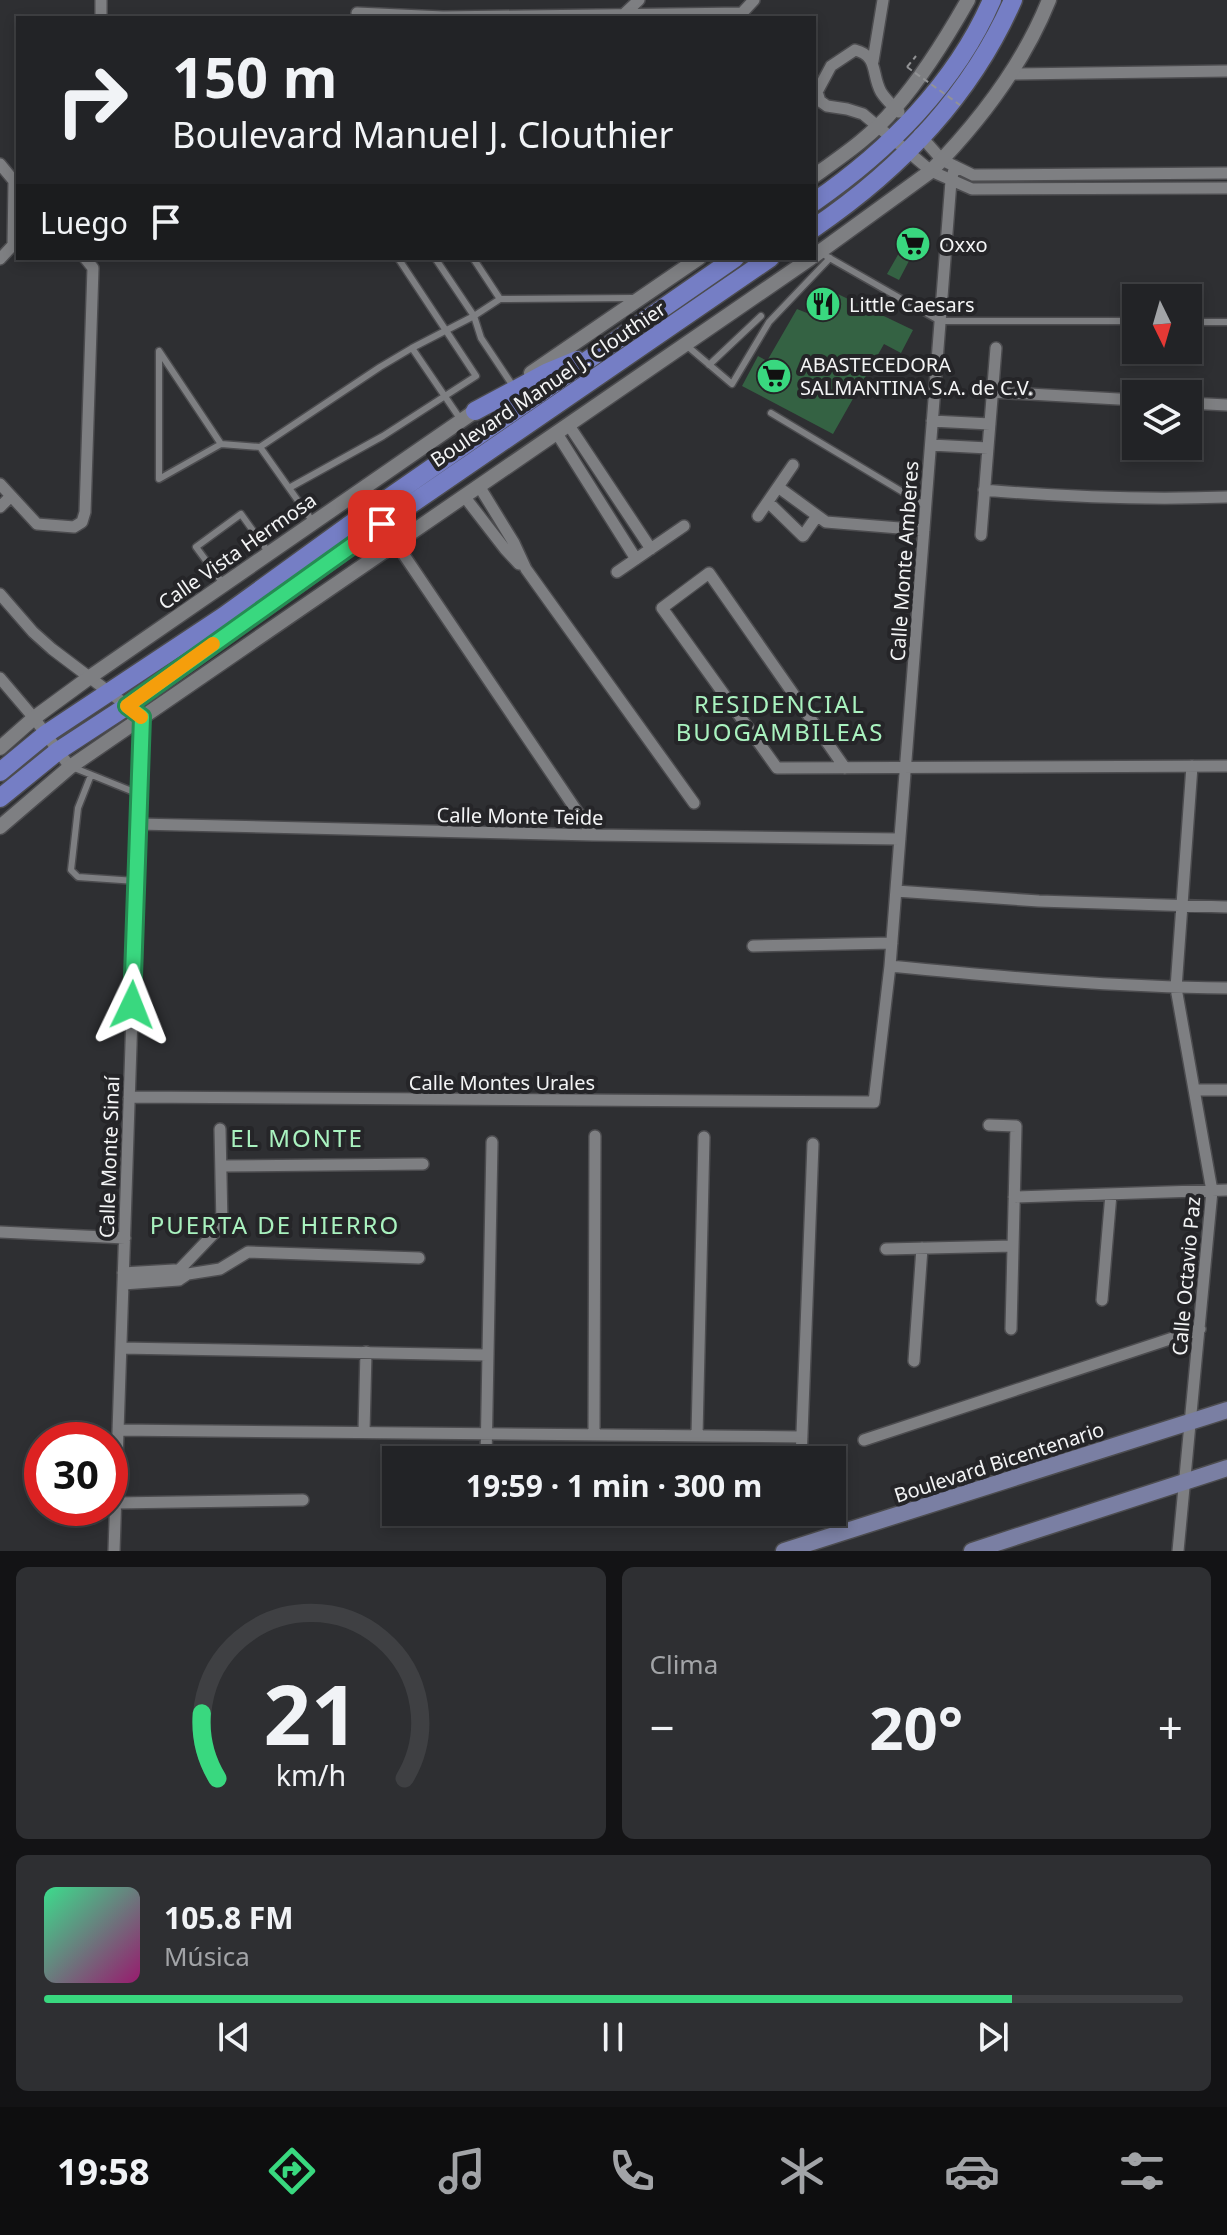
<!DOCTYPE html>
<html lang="es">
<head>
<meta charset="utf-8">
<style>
  :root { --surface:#222326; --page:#2e2f32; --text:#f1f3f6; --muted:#a2a4a7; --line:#3f4043; --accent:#39d87f }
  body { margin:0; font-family:"Noto Sans",sans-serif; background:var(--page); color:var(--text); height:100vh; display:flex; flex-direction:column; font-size:30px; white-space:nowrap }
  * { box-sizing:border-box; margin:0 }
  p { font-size:26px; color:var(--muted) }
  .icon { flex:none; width:44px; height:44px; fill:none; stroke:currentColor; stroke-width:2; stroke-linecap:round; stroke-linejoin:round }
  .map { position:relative; height:1551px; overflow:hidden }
  .side { display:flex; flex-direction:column; gap:16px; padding:16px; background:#131315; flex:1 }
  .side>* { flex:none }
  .banner { position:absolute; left:16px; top:16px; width:800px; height:244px; border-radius:0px; box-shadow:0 4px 12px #0003,0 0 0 2px var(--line); background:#222326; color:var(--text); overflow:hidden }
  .needle { width:52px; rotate:175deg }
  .fabs { position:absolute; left:1122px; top:284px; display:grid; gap:16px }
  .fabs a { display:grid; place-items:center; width:80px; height:80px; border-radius:0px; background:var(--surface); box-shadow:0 4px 12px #0003,0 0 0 2px var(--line); font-size:40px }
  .speed { position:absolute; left:24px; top:1422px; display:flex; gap:16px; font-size:40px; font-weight:700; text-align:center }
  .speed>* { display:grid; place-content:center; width:104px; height:104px; border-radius:50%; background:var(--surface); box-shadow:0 4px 12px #0003,0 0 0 2px var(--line); line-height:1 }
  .speed .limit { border:12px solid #d22; background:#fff; color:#111 }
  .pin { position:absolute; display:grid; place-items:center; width:68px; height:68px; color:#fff; margin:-34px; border-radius:16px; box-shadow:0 4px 12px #0006 }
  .me { position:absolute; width:88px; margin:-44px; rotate:2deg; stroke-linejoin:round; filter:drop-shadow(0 0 6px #0008) }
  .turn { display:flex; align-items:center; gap:28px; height:168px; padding:0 24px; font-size:36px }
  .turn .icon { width:104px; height:104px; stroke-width:2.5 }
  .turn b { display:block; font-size:56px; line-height:68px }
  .then { display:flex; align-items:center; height:76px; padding:0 24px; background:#0003; gap:16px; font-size:30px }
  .big { font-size:60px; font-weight:700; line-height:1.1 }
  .side .card { flex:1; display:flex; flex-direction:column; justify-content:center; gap:12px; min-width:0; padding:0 28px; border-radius:12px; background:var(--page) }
  .side .dial { align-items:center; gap:0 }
  .dial svg { height:208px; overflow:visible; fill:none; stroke:var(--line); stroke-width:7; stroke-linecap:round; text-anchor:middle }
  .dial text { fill:var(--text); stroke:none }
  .song { display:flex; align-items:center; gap:24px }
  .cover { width:96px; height:96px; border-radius:12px; background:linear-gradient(135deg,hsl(150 70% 55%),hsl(320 70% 35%)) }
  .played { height:8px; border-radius:4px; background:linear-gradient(90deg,var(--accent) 85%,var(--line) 85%) }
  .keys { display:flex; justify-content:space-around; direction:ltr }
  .heat { display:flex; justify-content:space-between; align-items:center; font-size:44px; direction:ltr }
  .side .tiles { flex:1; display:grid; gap:16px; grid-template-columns:1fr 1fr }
  .card:last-child { grid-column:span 2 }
  .trip { position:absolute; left:382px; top:1446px; width:464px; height:80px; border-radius:0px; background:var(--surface); box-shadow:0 4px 12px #0003,0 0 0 2px var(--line); font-weight:700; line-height:80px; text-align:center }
  .tab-bar { display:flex; height:128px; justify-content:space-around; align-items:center; background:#0e0e0f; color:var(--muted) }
  .tab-bar .icon { width:56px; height:56px }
  .tab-bar .selected { color:var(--accent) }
  .tab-bar b { font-size:36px; color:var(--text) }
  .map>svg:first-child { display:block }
</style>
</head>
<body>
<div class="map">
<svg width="1227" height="1551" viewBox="0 0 1227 1551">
  <rect width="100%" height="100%" fill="#2e2f32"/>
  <path fill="#346243" d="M899 253 910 259 899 280 887 274Z
    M821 286 913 330 901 353 884 344 833 434 742 386 758 356 767 361 797 309 807 313Z"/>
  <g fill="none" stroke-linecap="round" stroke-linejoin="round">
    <defs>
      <path id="service" d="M819 252 940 321H1136
        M435 258 474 316 500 299 633 298
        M473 258 500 299
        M1188 322H1227
        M686 345 732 384 769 322 830 258
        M412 348 474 316 481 338 513 386
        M709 365 761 316
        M771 413 926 506
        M221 444 159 351V479L221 444 260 447
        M289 488 383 436 476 376 398 258
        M313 522 260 447 380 367 412 348 461 420
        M224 585 196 547 241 514 269 553
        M72 767 139 794
        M91 775 78 808 71 870 78 877 136 881"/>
      <path id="minor" d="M357 13 443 17 742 13 754 0
        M622 16 639 0
        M101 18V0
        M873 61 883 0
        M1011 74 1227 71
        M899 112C893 106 886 100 881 92 871 74 879 56 855 50L831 66 817 92 820 101 827 106 847 109 863 114 931 171 972 189 1227 188
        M919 134 942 160 973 175 1227 173
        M0 164 14 181 13 245 0 259
        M992 392 1136 400
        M1188 403 1227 405
        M932 421 990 424
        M568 424 651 549
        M556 432 636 559
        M931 445 988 448
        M0 484 37 524 74 527 82 522 85 512 93 268 85 258
        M479 486 514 543 526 569 694 803
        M778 487 826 522 924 530
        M984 490C1066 497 1146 500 1227 497
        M464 496 505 549 519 564
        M768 502 803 536 817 516
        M0 507 11 496
        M758 516 793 465
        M981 535 996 348
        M404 555 593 835
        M617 572 684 526
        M0 594 33 632 52 649 142 717 114 1551
        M0 678 34 718 70 767
        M845 768 709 573 662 608 777 768 1227 766
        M138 824 593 835 900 839
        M896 891 1039 901 1227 907
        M753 946 892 943
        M890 966C1002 977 1114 987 1227 988
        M1194 1090H1227
        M129 1097 874 1102 890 966 951 181 955 166
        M989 1125 1016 1126 1011 1329
        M221 1166 423 1164
        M1014 1197 1227 1190
        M0 1232 125 1238
        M886 1249 1013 1246
        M123 1273 174 1270 184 1272
        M179 1280V1270L222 1225 220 1129
        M123 1284 179 1280 188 1274 220 1269 248 1252 419 1258
        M1102 1300 1111 1194
        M121 1348 487 1355
        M914 1361 922 1248
        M118 1430 802 1437
        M364 1431 366 1352
        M594 1434 595 1136
        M697 1435 704 1137
        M864 1440 1200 1329
        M486 1460 492 1142
        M801 1460 813 1144
        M116 1503 303 1500
        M1178 1551 1212 1191 1176 988 1192 766"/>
      <path id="tertiary" d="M814 176C842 156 873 135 895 108 923 76 947 37 968 0
        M814 256 931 171C980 121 1023 65 1049 0
        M531 373 699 258
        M0 748 34 718 90 677 481 407
        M0 827 70 767 811 258"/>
      <path id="secondary" d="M784 1551 1227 1410
        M972 1551 1227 1468"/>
      <path id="primary" d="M814 202C888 151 956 83 992 0
        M814 228C899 170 971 96 1013 0
        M475 411 548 372 577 360
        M0 772 46 734 224 616 348 526 735 258
        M0 798 58 751 127 706 356 542 770 258"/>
    </defs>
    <use href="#service" stroke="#4c4c4f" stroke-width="9"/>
    <use href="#minor" stroke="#4c4c4f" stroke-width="14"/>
    <use href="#tertiary" stroke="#4c4c4f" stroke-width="17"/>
    <use href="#secondary" stroke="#4c4c4f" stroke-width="19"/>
    <use href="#primary" stroke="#4c4c4f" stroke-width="21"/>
    <path stroke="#929395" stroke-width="2" stroke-dasharray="6 4" stroke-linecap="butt" d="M907 67 916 56"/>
    <use href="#service" stroke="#7e7f82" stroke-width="6"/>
    <use href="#minor" stroke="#7e7f82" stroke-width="11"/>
    <use href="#tertiary" stroke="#7e7f82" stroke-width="14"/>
    <use href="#secondary" stroke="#7a7fa3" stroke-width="16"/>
    <use href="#primary" stroke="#757ec5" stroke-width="18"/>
    <path stroke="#929395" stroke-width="2" stroke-dasharray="6 4" stroke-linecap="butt" d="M907 67 960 105"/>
  </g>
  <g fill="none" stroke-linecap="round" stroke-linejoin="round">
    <defs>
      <path id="route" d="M132 1005 142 717 127 706 382 524"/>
    </defs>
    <use href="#route" stroke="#258c53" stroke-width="20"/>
    <use href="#route" stroke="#39d87f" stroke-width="14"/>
    <path stroke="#f59e0b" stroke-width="14" d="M141 717 127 706 213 644"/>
  </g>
  <defs>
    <symbol id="supermarket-disc" viewBox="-11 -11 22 22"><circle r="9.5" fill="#39d87f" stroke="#252528"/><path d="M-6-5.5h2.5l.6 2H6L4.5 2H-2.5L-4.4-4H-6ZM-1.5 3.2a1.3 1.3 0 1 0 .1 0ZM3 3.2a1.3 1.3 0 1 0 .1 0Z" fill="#111"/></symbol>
    <symbol id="restaurant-disc" viewBox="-11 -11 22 22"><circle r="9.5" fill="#39d87f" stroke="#252528"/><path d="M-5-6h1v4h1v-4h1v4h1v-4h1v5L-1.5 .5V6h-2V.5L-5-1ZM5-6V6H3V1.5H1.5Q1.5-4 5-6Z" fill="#111"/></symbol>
  </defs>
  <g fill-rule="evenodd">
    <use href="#supermarket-disc" x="893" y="224" width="40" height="40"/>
    <use href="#restaurant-disc" x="803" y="284" width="40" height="40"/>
    <use href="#supermarket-disc" x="754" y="356" width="40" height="40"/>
  </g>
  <g text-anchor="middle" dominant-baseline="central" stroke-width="8" stroke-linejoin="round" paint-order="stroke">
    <g font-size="20" fill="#f3f4f5" stroke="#252528" text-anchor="start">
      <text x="939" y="244">Oxxo</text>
      <text x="849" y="304">Little Caesars</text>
      <text x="800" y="364">ABASTECEDORA<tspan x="800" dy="23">SALMANTINA S.A. de C.V.</tspan></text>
    </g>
    <g font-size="20" fill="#f3f4f5" stroke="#252528">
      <text transform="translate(548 384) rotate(-34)">Boulevard Manuel J. Clouthier</text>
      <text transform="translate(237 551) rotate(-35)">Calle Vista Hermosa</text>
      <text transform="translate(904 561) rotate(-86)">Calle Monte Amberes</text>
      <text transform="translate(520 816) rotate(1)">Calle Monte Teide</text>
      <text x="502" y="1082">Calle Montes Urales</text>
      <text transform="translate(109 1157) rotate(-88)">Calle Monte Sinaí</text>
      <text transform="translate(1186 1276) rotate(-85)">Calle Octavio Paz</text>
      <text transform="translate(999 1462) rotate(-18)">Boulevard Bicentenario</text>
    </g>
    <g font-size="24" letter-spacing="2" fill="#a9f2bf" stroke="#252528">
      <text x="780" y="703">RESIDENCIAL<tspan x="780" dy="28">BUOGAMBILEAS</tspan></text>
      <text x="297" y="1137">EL MONTE</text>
      <text x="275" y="1224">PUERTA DE HIERRO</text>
    </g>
  </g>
</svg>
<div class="fabs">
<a><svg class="needle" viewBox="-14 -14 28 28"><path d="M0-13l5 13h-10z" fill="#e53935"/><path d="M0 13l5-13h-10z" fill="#a2a4a7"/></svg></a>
<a><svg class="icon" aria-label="layers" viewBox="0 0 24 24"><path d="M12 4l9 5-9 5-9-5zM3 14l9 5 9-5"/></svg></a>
</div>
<div class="speed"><div class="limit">30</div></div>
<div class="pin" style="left:382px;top:524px;background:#d93025"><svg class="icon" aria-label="arrive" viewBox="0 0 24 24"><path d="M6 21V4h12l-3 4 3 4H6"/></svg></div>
<svg class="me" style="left:132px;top:1005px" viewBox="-20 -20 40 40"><path d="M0-17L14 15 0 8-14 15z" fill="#39d87f" stroke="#fff" stroke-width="4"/></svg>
<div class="trip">19:59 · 1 min · 300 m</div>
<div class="banner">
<div class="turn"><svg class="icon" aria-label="right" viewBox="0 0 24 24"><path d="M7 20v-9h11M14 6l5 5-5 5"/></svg><div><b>150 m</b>Boulevard Manuel J. Clouthier</div></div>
<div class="then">Luego<svg class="icon" aria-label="arrive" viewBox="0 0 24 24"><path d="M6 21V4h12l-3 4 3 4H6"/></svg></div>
</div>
</div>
<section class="side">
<div class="tiles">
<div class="card dial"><svg viewBox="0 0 100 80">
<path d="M14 69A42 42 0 1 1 86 69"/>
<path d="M14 69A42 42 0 0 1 8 44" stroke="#39d87f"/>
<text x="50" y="56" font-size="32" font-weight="700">21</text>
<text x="50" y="72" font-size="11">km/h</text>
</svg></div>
<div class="card"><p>Clima</p>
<div class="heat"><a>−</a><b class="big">20°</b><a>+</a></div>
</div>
<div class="card">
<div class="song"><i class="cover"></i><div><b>105.8 FM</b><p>Música</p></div></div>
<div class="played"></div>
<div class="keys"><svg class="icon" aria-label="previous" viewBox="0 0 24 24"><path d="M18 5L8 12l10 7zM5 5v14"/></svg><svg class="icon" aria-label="pause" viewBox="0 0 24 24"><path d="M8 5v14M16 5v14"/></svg><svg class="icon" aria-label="next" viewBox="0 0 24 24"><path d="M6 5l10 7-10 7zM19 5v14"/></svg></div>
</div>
</div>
</section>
<nav class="tab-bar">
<b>19:58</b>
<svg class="icon selected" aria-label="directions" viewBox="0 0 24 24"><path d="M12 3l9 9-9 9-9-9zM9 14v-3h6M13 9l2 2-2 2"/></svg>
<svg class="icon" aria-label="music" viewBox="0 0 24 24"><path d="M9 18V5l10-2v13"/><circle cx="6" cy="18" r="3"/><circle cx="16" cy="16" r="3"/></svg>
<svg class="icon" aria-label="phone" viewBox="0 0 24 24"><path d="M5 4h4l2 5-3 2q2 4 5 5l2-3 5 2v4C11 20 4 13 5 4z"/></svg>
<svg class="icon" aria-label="climate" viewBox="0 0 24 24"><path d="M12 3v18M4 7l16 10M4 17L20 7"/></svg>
<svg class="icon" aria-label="car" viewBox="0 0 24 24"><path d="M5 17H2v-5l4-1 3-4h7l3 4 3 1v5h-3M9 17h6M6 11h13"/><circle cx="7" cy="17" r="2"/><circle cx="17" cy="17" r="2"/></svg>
<svg class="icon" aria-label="filters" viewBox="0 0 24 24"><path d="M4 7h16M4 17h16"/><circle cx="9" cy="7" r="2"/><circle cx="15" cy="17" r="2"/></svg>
</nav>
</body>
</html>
